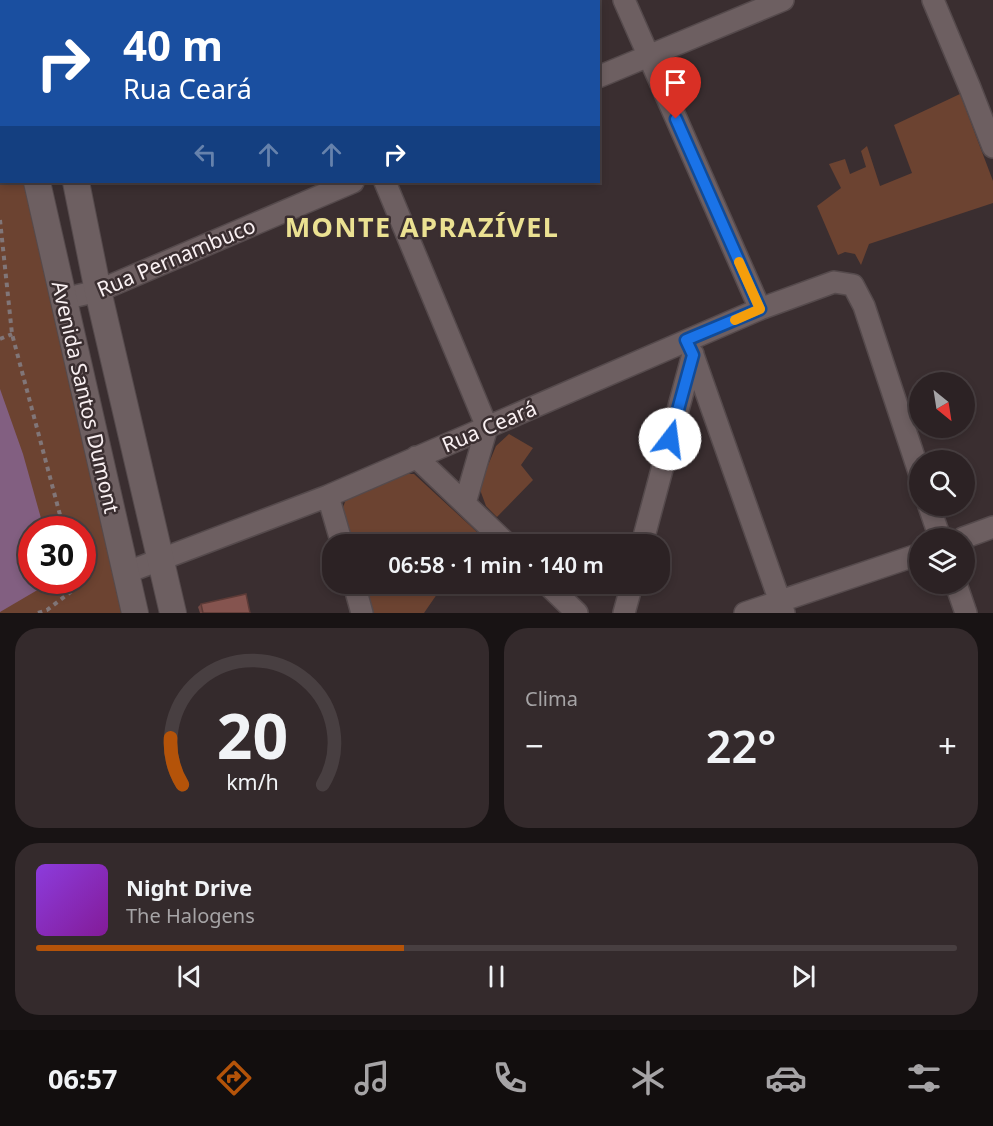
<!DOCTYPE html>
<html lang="pt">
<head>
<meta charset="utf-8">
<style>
  :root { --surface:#2c2224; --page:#342a2c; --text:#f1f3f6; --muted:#a6a4a6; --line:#483f41; --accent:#b45309 }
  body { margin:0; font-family:"Noto Sans",sans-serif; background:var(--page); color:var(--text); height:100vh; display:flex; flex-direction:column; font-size:22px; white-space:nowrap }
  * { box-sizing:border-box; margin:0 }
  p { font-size:20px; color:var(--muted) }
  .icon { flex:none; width:33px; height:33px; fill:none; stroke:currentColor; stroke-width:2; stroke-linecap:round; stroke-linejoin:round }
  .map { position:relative; height:613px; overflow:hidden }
  .details { display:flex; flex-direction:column; gap:15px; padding:15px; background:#181314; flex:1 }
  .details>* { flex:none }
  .hud { position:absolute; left:0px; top:0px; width:600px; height:183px; box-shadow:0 3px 9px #0003,0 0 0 2px var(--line); background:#1a4fa0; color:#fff; overflow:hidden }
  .needle { width:39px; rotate:150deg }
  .tools { position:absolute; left:909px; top:372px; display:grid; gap:12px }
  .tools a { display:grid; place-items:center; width:66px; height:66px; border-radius:50%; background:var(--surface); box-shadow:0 3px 9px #0003,0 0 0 2px var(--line); font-size:30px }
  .speed { position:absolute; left:18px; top:516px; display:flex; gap:12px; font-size:30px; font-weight:700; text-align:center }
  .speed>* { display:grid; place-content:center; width:78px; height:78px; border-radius:50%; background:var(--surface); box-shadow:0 3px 9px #0003,0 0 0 2px var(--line); line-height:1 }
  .speed .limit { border:9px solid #d22; background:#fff; color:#111 }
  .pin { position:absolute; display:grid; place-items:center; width:51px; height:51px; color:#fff; margin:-62px -26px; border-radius:50% 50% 50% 0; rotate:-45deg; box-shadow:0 0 6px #0007 }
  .pin .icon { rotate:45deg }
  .me { position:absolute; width:66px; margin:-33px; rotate:15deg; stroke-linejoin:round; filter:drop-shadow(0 0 4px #0008) }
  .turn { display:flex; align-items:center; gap:21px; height:126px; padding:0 24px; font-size:27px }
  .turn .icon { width:78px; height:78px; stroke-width:2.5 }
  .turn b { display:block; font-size:42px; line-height:51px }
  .lanes { display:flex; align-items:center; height:57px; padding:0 24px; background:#0003; justify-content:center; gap:30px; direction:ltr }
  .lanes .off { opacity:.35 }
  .big { font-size:45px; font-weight:600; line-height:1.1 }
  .details .card { flex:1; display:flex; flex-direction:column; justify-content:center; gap:9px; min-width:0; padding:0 21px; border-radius:24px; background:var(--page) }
  .details .dial { align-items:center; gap:0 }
  .dial svg { height:156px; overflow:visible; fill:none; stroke:var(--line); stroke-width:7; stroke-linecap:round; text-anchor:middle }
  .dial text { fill:var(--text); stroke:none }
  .song { display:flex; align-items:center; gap:18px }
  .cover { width:72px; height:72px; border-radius:9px; background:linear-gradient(135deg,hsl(270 70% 55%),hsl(290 70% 35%)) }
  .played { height:6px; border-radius:3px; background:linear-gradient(90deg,var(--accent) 40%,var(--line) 40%) }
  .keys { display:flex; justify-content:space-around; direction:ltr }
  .heat { display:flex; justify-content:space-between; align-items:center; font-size:33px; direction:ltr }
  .details .tiles { flex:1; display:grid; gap:15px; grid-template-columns:1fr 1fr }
  .card:last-child { grid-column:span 2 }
  .trip { position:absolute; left:322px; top:534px; width:348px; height:60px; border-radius:24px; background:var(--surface); box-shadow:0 3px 9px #0003,0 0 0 2px var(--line); font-weight:600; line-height:60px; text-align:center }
  .tab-bar { display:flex; height:96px; justify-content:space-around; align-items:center; background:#120e0e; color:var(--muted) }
  .tab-bar .icon { width:42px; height:42px }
  .tab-bar .current { color:var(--accent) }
  .tab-bar b { font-size:27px; color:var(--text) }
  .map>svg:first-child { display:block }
</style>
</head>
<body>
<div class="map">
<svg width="993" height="613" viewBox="0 0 993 613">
  <rect width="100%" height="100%" fill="#3a2e30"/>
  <path fill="#6c4331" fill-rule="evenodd" d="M0 58 2 182H27L126 613H0ZM32 530H82V580H32Z
    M960 94 993 181V203L869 244 861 265 855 254 845 252 838 255 817 206 841 188 829 164 845 159 850 174 866 167 861 151 867 146 880 186 912 173 894 125Z
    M509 434 533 448 521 465 533 480 497 517 486 506 479 487 496 446Z
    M399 474H414L477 532 469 544H351L341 513 346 499Z
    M363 584H444L424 613H373Z"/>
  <path fill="#825f81" d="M0 389 23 454 44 529 32 530V580L49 581 46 585 0 612Z"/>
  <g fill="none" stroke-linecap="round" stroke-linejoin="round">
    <defs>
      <path id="minor" d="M313 0 314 2
        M624 0 760 309
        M933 0 970 88 993 147
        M598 77 783 0
        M385 182 487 427 465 503
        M63 299 98 291 353 182
        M693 355 784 613
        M416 457 507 544
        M328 496 342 544
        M929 506 940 538
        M963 538 993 527
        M642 544 693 354
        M125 573 328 496 760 309 834 282 853 285 864 306 920 475
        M354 584 362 613
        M547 584 577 613
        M956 584 966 613
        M624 613 632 584
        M745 613 920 554"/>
      <path id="tertiary" d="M39 0V2
        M0 18 2 25
        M37 182 135 613
        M76 182 98 291 173 613"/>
    </defs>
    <use href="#minor" stroke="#554a4c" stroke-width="24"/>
    <use href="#tertiary" stroke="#554a4c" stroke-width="28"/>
    <path stroke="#817678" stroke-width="4" stroke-dasharray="4.5 4.5" stroke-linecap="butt" d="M0 84 2 90
      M0 220 12 334 64 530
      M0 339 12 334
      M38 613 47 610 73 590V580"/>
    <use href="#minor" stroke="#6d5f61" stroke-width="21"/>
    <use href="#tertiary" stroke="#6d5f61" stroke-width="26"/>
  </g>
  <path fill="#724844" d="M201 604 250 613H200L198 607Z"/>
  <path fill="#85544f" stroke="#5d3b37" stroke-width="1.5" d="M246 594 250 613H203L201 604Z"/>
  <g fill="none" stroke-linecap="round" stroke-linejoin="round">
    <defs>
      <path id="route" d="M670 439 693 355 686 340 760 309 676 119"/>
    </defs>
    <use href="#route" stroke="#114b97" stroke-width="15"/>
    <use href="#route" stroke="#1a73e8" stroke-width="10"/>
    <path stroke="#f59e0b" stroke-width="10" d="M735 320 760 309 739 262"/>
  </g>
  <g text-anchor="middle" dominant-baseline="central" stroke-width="5" stroke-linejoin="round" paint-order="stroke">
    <g font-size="21" fill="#f9f0f2" stroke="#3a2e30">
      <text transform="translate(176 257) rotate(-23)">Rua Pernambuco</text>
      <text transform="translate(86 397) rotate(77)">Avenida Santos Dumont</text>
      <text transform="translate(489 426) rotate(-23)">Rua Ceará</text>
    </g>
    <g font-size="27" font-weight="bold" letter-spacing="1.5" fill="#ebe192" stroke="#3a2e30">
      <text x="422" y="226">MONTE APRAZÍVEL</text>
    </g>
  </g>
</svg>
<div class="tools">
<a><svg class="needle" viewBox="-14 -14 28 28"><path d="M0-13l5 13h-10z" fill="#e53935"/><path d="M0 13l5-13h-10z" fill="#a6a4a6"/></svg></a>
<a><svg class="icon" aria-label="search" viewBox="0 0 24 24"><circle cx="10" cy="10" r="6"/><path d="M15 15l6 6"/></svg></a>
<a><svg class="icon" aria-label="layers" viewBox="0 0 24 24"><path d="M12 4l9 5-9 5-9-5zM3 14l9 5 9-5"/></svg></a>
</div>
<div class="speed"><div class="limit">30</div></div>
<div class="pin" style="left:676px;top:119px;background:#d93025"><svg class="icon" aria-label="arrive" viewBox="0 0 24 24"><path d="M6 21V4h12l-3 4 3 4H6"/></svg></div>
<svg class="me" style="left:670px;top:439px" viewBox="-20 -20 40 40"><circle r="19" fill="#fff"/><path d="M0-13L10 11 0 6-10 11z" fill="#1a73e8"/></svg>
<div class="trip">06:58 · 1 min · 140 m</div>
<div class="hud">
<div class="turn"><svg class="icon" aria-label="right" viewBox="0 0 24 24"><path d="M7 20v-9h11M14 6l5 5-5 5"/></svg><div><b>40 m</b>Rua Ceará</div></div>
<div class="lanes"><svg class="icon off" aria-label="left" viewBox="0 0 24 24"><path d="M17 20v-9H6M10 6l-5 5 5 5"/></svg><svg class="icon off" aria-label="ahead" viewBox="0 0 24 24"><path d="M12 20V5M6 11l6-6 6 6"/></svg><svg class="icon off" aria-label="ahead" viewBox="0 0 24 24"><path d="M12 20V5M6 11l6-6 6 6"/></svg><svg class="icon" aria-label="right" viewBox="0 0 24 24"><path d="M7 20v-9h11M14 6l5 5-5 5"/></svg></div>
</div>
</div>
<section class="details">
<div class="tiles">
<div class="card dial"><svg viewBox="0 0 100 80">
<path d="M14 69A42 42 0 1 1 86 69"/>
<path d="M14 69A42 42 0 0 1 8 45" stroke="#b45309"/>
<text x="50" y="56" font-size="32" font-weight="700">20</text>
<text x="50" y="72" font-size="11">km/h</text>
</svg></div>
<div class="card"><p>Clima</p>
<div class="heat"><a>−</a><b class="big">22°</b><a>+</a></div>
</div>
<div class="card">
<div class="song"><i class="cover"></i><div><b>Night Drive</b><p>The Halogens</p></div></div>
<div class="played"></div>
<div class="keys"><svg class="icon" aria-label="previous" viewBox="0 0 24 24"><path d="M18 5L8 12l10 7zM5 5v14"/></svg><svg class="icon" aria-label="pause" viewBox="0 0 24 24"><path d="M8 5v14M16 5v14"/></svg><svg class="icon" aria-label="next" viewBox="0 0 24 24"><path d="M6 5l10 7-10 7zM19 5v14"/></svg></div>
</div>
</div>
</section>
<nav class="tab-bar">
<b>06:57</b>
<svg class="icon current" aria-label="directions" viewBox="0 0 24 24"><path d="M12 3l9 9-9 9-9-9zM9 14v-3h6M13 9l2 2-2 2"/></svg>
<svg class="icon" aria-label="music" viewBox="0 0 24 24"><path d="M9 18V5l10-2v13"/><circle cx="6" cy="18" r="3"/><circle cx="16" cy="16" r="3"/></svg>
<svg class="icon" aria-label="phone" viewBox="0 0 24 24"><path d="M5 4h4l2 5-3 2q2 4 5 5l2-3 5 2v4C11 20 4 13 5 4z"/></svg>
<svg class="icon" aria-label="climate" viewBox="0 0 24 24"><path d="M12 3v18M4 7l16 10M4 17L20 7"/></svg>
<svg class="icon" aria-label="car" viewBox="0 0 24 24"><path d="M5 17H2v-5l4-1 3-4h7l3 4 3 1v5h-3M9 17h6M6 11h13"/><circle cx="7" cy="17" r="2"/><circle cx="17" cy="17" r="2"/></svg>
<svg class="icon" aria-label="filters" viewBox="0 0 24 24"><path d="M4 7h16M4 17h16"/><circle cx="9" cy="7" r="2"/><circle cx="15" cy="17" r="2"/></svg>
</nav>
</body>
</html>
